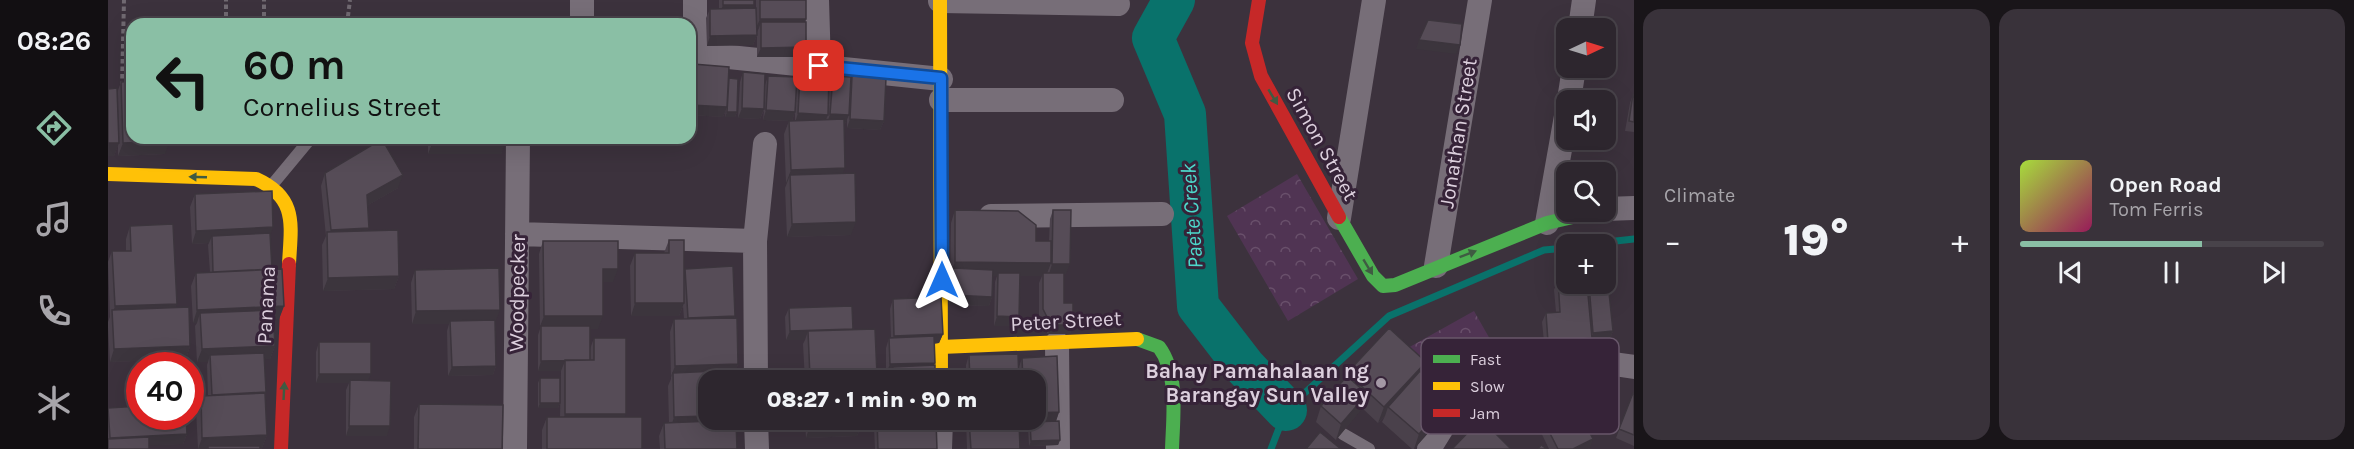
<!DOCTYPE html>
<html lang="en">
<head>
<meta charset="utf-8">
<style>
  :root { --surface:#2d262e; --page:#39323a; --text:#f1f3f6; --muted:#a7a5aa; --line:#48434a; --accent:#8abfa5 }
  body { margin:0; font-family:Karla,sans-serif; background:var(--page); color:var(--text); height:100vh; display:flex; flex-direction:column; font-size:22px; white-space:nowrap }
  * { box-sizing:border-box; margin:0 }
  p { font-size:20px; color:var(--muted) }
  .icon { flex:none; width:33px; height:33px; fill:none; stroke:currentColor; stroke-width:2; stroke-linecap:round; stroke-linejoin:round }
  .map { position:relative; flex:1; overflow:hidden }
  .sheet { display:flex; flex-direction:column; gap:9px; padding:9px; background:#191519; width:720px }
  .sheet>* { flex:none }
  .top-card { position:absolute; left:18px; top:18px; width:570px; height:126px; border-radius:18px; box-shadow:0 6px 24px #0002,0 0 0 2px var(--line); background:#8abfa5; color:#111; overflow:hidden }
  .needle { width:39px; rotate:86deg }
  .fabs { position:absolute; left:1448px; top:18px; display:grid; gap:12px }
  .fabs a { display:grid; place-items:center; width:60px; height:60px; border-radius:12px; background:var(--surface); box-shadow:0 6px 24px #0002,0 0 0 2px var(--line); font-size:30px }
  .speed { position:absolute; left:18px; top:352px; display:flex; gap:12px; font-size:30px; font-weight:700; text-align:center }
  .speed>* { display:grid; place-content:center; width:78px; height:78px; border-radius:50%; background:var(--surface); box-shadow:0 6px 24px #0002,0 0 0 2px var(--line); line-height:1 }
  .speed .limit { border:9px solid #d22; background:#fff; color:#111 }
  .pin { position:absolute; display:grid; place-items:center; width:51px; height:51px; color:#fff; margin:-26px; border-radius:12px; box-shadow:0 3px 9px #0006 }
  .me { position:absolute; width:66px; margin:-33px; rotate:0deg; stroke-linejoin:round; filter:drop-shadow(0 0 4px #0008) }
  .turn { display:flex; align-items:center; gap:21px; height:126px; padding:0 18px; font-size:27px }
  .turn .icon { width:78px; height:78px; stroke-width:2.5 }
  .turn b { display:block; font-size:42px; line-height:51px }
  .big { font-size:45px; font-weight:800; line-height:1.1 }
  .sheet .widget { flex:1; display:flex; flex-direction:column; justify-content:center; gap:9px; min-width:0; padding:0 21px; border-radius:18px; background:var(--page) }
  .song { display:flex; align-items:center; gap:18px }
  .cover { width:72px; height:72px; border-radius:9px; background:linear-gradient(135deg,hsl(80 70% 55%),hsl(330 70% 35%)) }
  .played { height:6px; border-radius:3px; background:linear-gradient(90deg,var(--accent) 60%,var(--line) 60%) }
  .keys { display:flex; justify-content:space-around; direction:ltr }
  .heat { display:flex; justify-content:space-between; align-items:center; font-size:33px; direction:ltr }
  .sheet .tiles { flex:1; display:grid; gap:9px; grid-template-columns:repeat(2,1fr) }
  .trip { position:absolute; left:590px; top:370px; width:348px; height:60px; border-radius:18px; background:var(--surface); box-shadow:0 6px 24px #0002,0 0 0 2px var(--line); font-weight:800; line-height:60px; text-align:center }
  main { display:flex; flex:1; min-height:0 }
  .menu { display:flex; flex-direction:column; width:108px; justify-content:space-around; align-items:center; background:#120f12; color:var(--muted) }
  .menu .icon { width:42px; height:42px }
  .menu .active { color:var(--accent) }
  .menu b { font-size:27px; color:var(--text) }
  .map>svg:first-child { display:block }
</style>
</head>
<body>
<main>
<nav class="menu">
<b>08:26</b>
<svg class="icon active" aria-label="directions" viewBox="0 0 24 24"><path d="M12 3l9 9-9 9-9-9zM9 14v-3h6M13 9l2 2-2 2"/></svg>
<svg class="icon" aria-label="music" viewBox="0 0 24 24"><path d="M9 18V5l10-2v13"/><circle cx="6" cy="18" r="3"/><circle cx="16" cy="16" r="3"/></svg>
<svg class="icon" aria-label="phone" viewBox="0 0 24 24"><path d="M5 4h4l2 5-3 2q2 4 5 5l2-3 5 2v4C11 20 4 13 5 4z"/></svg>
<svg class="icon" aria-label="climate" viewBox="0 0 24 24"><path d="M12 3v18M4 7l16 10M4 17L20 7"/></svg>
</nav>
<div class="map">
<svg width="1526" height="449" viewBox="0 0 1526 449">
  <defs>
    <pattern id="forest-crowns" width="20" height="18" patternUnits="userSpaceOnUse" patternTransform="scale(1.5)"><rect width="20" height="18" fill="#503453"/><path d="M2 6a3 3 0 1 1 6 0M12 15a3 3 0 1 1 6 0" fill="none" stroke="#69506b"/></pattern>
  </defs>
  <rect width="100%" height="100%" fill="#3c323d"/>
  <path fill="url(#forest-crowns)" d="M1189 174 1250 279 1180 321 1119 216Z
    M1366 311 1395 362 1334 396 1289 354Z"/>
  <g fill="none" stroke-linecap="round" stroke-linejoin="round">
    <path stroke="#09726b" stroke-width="7" d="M1481 244 1526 239
      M1163 449 1178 410 1281 316 1436 250 1458 248"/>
    <path stroke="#09726b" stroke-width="42" d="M1066 0 1045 38 1077 114 1090 306 1137 367 1178 410"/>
    <path stroke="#706971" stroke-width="4" stroke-dasharray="4.5 3" stroke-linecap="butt" d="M118 24V0
      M156 24V0
      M239 24 242 0
      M14 86 16 0"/>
    <path stroke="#776e78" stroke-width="12" d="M164 185 203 138
      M1235 434 1261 449"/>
    <path stroke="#776e78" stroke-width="24" d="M474 0V24
      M709 0 711 66
      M832 1 1010 4
      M1472 28 1476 0
      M582 53 833 79
      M587 53V0
      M833 100H1004
      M1461 100 1466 68
      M1497 209 1526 208
      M883 216 1054 214
      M1231 218 1266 0
      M1439 223 1458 116
      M409 234 647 241
      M1328 266 1372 0
      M949 343 950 449
      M648 381 647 241 657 144
      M648 420 649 449
      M407 449 410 138
      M832 449 833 420
      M1321 449 1339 420 1385 387 1452 366 1506 364 1526 367"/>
    <path stroke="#4caf50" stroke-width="14" d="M1231 217 1265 276 1275 286 1287 285 1439 223 1486 212
      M1029 339 1051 347C1071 374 1065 417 1064 449"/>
    <path stroke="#ffc107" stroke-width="14" d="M832 0 833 381
      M0 174 148 179C190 198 183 225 181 264
      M833 347 1029 339"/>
    <path stroke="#c62828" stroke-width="14" d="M1151 0 1144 43 1153 76 1231 217
      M173 449 181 264"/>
  </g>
  <path fill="#4a414b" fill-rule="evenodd" d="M611 0H646L645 8 648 22V0H698L695 57H649V32L651 28H648L649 35 645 45 599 46 598 18 602 9H611Z
    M585 64 620 81 621 78 629 112 627 117H617L618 110 615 117 582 115V72Z
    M635 72 657 85 660 76 688 84 692 75 721 86 725 76 742 82 744 76 776 121 772 130 739 128V118L737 124H736L735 174 743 235 679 237 677 188 679 183H678L676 134 681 121H683L655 120 656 110 652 119 630 118 632 82ZM687 112V121H684Z
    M13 82 57 154 10 156V145L6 156H0V89L9 93Z
    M1525 94H1526V132L1517 131 1522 103Z
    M320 138H398L393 154H320Z
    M217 173 290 188 260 205V231L291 276 286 289 215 291 214 245 218 236 213 186Z
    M87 194 162 235 164 270 176 306 171 319H166L167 346 162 359H156L159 435 154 448 152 449H90L88 409 93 396H100L99 365 100 362H89L87 326 89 323H85L83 286 88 273 102 272 100 245 101 243 84 244 82 207Z
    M847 210 928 241H941L942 219 945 210 958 274H956V303L965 325 962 334H940L931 318V283L934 276H912L908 326H886L887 282 889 276H885L884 297 881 306 841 305 843 275H842L843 223Z
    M22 226 69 304 67 307 82 346 78 359 2 362 0 328V322L2 317 0 262 4 251H18V239Z
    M561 240 576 272 577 269 627 316V318L630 364 628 370 600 420H629L628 423 629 449H552L551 436 556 423H561L560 386 563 379 562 332 566 319H576L575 306 571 316H523L522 266 527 253H556Z
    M435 241 505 282H495L490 329H482V349L486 338 517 417 534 449H434V430L439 417H452L453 373V371H430V335L432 329 431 254Z
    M307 270 387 321 388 366 385 375 340 376 339 331 341 324H304L303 283Z
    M1450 280 1479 288 1481 285 1505 331 1501 341 1482 342 1480 348 1437 352 1434 322 1438 313 1448 312 1446 290Z
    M785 299 835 334 831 343 826 344 827 363 826 365 827 381H781L782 374H778V348L781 338H783L782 309Z
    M681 308 745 329 769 375 767 381H697L695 344 697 340H678L677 317Z
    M211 342 260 380 279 436H238V390L241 383H208V352Z
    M910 354 911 367 914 358 949 356 951 412 948 421H951L952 440 950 445 921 446 920 427 922 422 912 423V420H927V381H858V365L861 355Z
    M1318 362 1314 373 1337 414 1306 449H1304L1274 422 1277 416 1270 423 1254 408 1228 440 1208 422 1213 406 1238 377 1239 373Z
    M432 378 452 403 450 408H430V383Z
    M1525 393H1526V446L1508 438Z
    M311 404 394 449H306V417Z
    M0 408 79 434 75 444 41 445 0 449Z
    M1429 408 1482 448 1480 449H1441L1426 418Z
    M697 420H752L753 427 749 436 698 438Z
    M769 420 829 449H767L766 428Z
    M858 420H911L912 449H859Z"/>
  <path fill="#3c353d" d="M615 5H646L643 14 611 15Z
    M652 19H698L694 28 653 22 651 28H648Z
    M649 35 645 45 599 46 602 36Z
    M1311 40 1352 45 1348 54 1308 49Z
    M698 47 695 57H649L653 48Z
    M583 105 619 107 615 117 582 115Z
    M634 108 656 109 652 119 630 118Z
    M658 110 687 112 684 121 655 120Z
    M619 112H629L627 117H617Z
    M690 113 720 115 716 124 687 123Z
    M722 114 741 115 737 124H719Z
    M742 119 776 121 772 130 739 128Z
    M111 138H162V140L109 142Z
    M62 141 57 154 10 156 15 143Z
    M325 141H398L393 154H320Z
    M0 143H11L6 156H0Z
    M737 168 732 181 682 175 679 183H678L683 170Z
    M295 175 290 188 255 208 259 195Z
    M748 222 743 235 679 237 684 224Z
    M165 227 161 240 104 236 101 243 84 244 88 231Z
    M261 228 256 242 219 240 223 230Z
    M847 262 943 263 938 276 935 273 934 276H890V273L889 276 845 275V268L843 275H842Z
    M944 264H962L958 274H941Z
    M495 269H510L505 282H490Z
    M291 276 286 289 215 291 220 278Z
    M844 295 884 297 881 306 841 305Z
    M527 303H576L571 316H523Z
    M69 304 64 317 5 312 7 306Z
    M176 306 171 319 92 323V313L89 323H85L89 310Z
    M392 310 387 323 342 321 341 324H304L308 311Z
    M436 316H495L490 329H433V326L431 329Z
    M627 316 624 325 580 318Z
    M889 316 911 317 908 326H886Z
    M943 325H965L962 334H940Z
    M745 329 700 331 697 340H678L682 331Z
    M1505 331 1501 341 1482 342 1480 348 1437 352 1440 342 1483 339 1485 333Z
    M835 334 831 343 783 345 786 336Z
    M82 346 78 359 2 362 6 349Z
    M167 346 162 359 103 362 102 355 100 362H89L94 349Z
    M433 361H457L453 371H430Z
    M1318 362 1312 378 1280 407 1277 416 1270 423 1276 407Z
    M827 363 823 372 785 367 782 374H778L782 364Z
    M630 364 626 377 565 373 562 379 567 366Z
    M388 366 385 375 340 376 344 367Z
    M211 374H263L259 383 242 380 241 383H208Z
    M769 375 767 381H700L702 377Z
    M1259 394 1253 410 1228 440 1233 424Z
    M1343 399 1337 414 1306 449 1311 434Z
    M432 403H452L450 408H430Z
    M951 412 948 421 912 423 913 420H927V413Z
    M457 414H518L513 427H452Z
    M600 416V420H629L626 427 562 430 566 417Z
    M241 426H282L279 436H238Z
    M753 427 749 436 698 438 701 428Z
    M79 434 75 444 0 447V442L2 438Z
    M159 435 154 448 139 449 100 446 99 449H90L94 438Z
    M1485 439 1482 448 1480 449H1465Z
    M952 440 950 445 921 446 923 441Z"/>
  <path fill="#564c57" stroke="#3c353d" stroke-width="1.5" d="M615 0H646V5H615Z
    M652 0H698V19H652Z
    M648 8 649 35 602 36V9Z
    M1320 20 1354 24 1352 45 1311 40Z
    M653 22H698V47L653 48Z
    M585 64 621 67 619 107 583 105Z
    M635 72 657 74 656 109 634 108Z
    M692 75 721 76 720 115 690 113Z
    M660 76 689 77 687 112 658 110Z
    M725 76 743 77 741 115 722 114Z
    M744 76 778 78 776 121 742 119Z
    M621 78 630 79 629 112H619Z
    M24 81V138H61L62 141 15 143 13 82Z
    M9 88 11 143H0V89Z
    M1525 94H1526V122L1521 121Z
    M736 119 737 168 683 170 681 121Z
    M325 138H398V141H325Z
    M274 139 295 175 259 195 261 228 223 230 217 173Z
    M747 173 748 222 684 224 682 175Z
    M164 191 165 227 88 231 87 194Z
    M847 210 910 211 928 225V241H943V263L847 262Z
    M945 210H963L962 264H944Z
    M65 224 69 304 7 306 4 251H23L22 226Z
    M290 230 291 276 220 278 219 232Z
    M162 233 164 269 105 272 104 236Z
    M561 240H576V303H527V253H561Z
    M435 241H510V269H495V316H436Z
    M625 266 627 316 580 318 577 269Z
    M391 268 392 310 308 311 307 270Z
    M845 268 885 270 884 297 844 295Z
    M174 269 176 306 89 310 88 273Z
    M890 273H912L911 317 889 316Z
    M935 273H956V303H965V325H943L935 309Z
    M1450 280H1458V284H1479L1484 338 1440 342 1438 313 1452 312Z
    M1500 283 1505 331 1485 333 1481 285Z
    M833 297 835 334 786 336 785 299Z
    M744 306 745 329 682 331 681 308Z
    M81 307 82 346 6 349 4 310Z
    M165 310 167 346 94 349 92 313Z
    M629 318 630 364 567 366 566 319Z
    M387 320 388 366 344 367 342 321Z
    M433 326H482V360L433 361Z
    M1281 328 1318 362 1276 407 1239 373Z
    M767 329 769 375 702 377 700 331Z
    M826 336 827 363 782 364 781 338Z
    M486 338H518V414H457V360H486Z
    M211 342H263V374H211Z
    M156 353 158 392 104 395 102 355Z
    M910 354 911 381H862L861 355Z
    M949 356 951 412 927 413V381H915L914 358Z
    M827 365V381H785V367Z
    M630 370V381H600V416L566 417 565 373Z
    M1312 371 1343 399 1311 434 1280 407Z
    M1239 376 1259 394 1233 424 1213 406Z
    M432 378H452V403H432Z
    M242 380 283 381 282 426H241Z
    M1461 392 1485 439 1465 449H1450L1429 408Z
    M157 393 159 435 94 438 93 396Z
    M1525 393H1526V435L1511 429Z
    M311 404 395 405 394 449H310Z
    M32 406V417H78L79 434 2 438 0 408Z
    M439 417H534V449H439Z
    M1373 419 1403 449H1344Z
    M628 420 629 449H557L556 423Z
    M701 420H752L753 427 701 428Z
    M769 420H828L829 449H770Z
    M861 420H911L912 449H863Z
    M951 421 952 440 923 441 922 422Z
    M1212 432 1233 449H1198Z
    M41 437V449H0V439Z
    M1433 445 1439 449H1430Z
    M100 446H152V449H100Z"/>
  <defs><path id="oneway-solid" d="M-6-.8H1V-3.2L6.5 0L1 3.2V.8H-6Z" transform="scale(1.5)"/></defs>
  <g fill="#3f5b42">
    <use href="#oneway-solid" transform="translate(1165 97) rotate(59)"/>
    <use href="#oneway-solid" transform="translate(90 177) rotate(-178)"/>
    <use href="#oneway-solid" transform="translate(1360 254) rotate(-21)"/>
    <use href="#oneway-solid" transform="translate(1260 267) rotate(59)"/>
    <use href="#oneway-solid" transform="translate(176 391) rotate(-87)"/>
  </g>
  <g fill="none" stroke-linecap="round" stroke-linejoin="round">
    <defs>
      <path id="route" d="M711 66 833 78 834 280"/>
    </defs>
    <use href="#route" stroke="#114b97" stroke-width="15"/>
    <use href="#route" stroke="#1a73e8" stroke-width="10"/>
  </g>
  <circle fill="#a498a5" stroke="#362338" stroke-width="2" cx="1273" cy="383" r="6"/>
  <g text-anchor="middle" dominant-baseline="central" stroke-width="6" stroke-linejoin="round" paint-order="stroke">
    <g font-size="21" fill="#dccfdd" stroke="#362338">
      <text transform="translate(1350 133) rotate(-81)">Jonathan Street</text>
      <text transform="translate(1214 144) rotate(61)">Simon Street</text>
      <text transform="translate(409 293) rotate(-89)">Woodpecker</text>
      <text transform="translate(158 305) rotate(-87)">Panama</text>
      <text transform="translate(958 321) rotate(-3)">Peter Street</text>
    </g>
    <g font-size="21" font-weight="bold" fill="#dccfdd" stroke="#362338" text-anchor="end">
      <text x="1261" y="371">Bahay Pamahalaan ng<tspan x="1261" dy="24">Barangay Sun Valley</tspan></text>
    </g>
    <g font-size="22" font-style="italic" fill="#4dd8cb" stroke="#362338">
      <text transform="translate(1084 216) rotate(-94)">Paete Creek</text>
    </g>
  </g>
  <rect x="1313" y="338" width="198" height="96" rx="9" fill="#362338" stroke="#68576a" stroke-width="1.5"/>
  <rect x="1325" y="355" width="27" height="8" fill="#4caf50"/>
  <rect x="1325" y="382" width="27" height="8" fill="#ffc107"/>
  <rect x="1325" y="409" width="27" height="8" fill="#c62828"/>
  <g font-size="16" fill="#dccfdd">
    <text x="1362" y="365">Fast</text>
    <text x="1362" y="392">Slow</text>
    <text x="1362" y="419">Jam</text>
  </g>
</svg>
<div class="fabs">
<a><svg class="needle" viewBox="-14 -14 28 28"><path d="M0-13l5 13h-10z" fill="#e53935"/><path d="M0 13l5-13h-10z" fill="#a7a5aa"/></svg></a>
<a><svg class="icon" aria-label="sound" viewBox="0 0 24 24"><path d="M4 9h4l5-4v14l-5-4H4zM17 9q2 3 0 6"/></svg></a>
<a><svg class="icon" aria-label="search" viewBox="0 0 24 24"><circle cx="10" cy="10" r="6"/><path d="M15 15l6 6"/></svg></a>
<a>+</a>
</div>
<div class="speed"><div class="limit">40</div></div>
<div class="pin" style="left:711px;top:66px;background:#d93025"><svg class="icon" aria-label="arrive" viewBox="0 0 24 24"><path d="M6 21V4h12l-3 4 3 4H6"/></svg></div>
<svg class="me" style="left:834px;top:280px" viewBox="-20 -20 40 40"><path d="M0-17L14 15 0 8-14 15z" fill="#1a73e8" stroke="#fff" stroke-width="4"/></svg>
<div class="trip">08:27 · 1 min · 90 m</div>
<div class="top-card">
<div class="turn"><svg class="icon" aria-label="left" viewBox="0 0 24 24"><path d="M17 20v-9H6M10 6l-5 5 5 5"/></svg><div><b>60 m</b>Cornelius Street</div></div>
</div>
</div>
<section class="sheet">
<div class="tiles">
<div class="widget"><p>Climate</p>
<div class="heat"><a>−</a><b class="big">19°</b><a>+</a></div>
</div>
<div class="widget">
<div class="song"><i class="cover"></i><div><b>Open Road</b><p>Tom Ferris</p></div></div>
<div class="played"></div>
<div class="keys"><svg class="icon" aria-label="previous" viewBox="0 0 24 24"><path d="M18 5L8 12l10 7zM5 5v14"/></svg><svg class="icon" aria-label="pause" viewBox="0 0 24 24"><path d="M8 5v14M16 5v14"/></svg><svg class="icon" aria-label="next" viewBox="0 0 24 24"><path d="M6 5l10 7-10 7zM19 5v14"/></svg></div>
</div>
</div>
</section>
</main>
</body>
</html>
